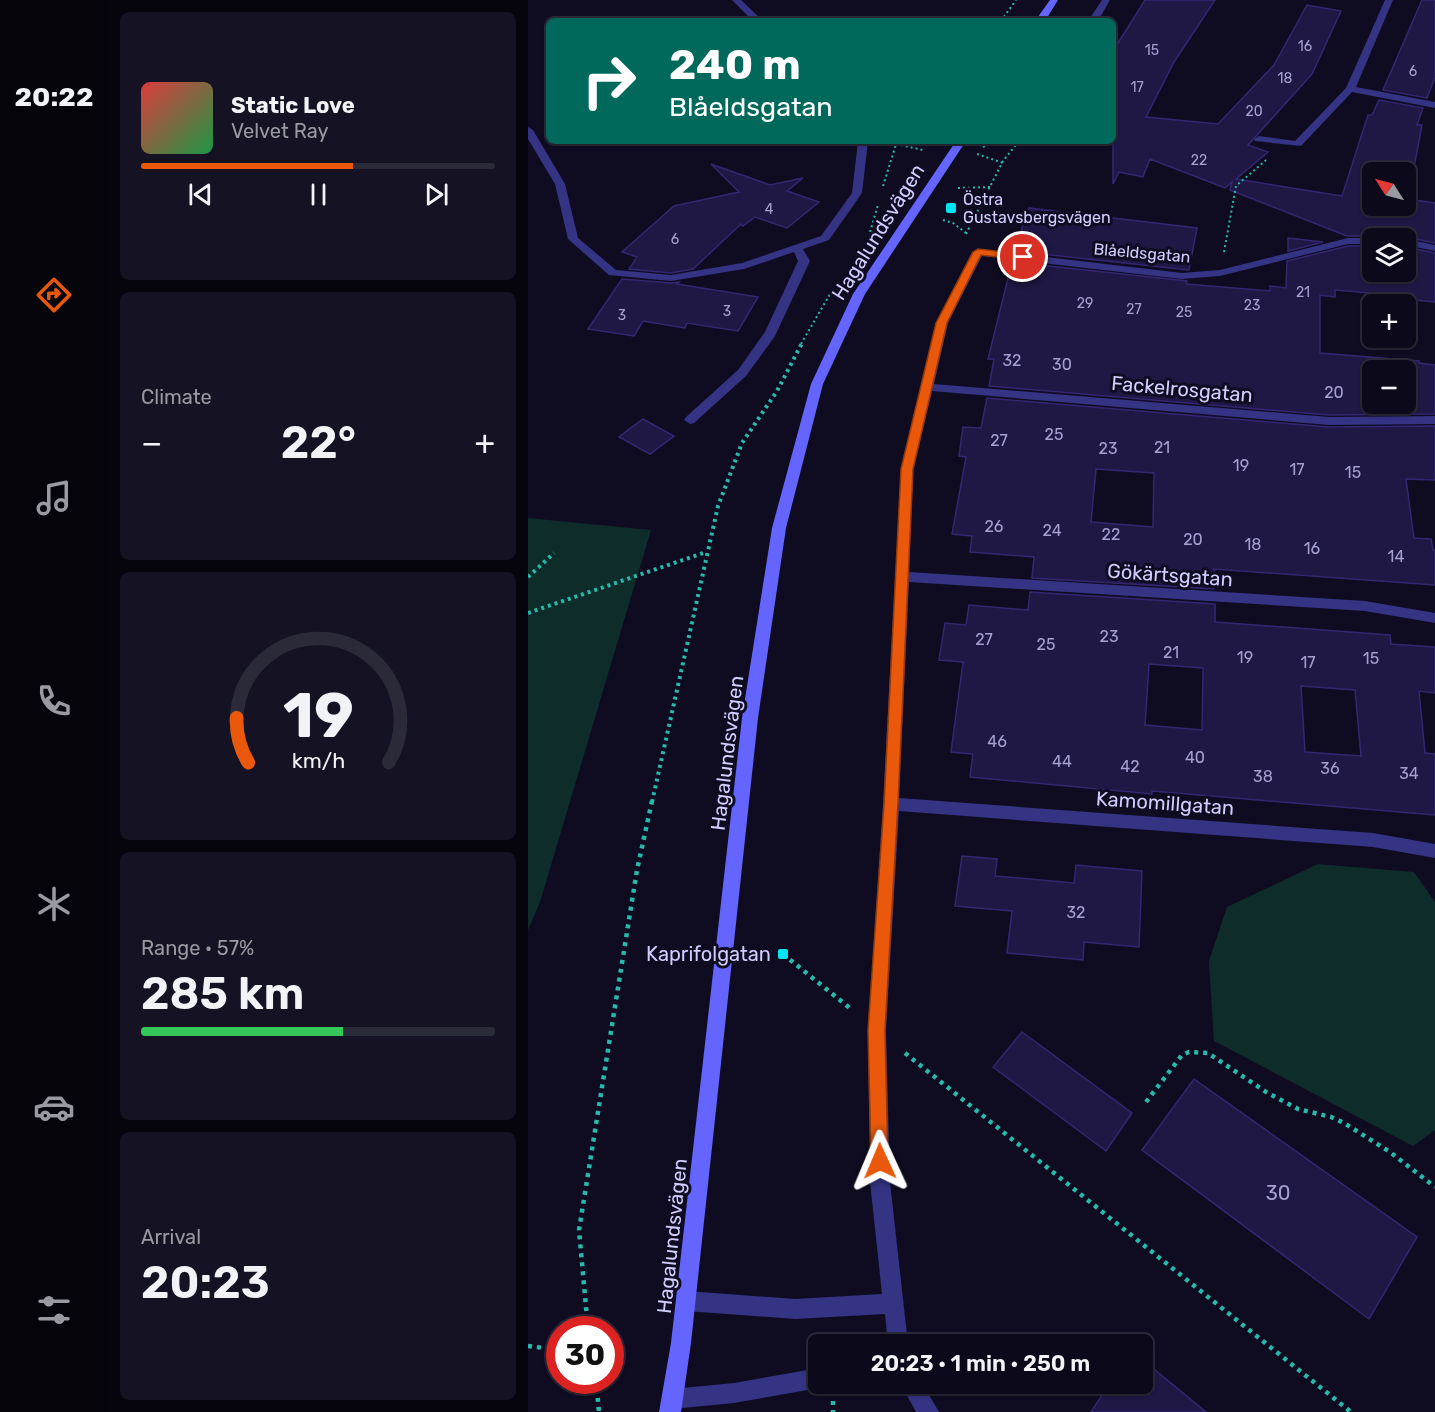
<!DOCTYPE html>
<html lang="en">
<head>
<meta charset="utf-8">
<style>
  :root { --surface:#0b091a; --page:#141223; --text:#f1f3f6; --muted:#9a9aa2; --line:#2b2a39; --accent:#ea580c }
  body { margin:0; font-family:Rubik,sans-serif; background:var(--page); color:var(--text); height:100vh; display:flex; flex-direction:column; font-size:22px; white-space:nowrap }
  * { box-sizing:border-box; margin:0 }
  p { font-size:20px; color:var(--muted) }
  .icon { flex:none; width:33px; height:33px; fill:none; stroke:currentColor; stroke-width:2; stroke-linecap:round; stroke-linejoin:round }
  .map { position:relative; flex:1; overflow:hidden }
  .sheet { display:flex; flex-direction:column; gap:12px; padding:12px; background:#06050e; width:420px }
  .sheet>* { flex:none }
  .banner { position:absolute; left:18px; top:18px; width:570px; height:126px; border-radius:9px; box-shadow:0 2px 4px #0004,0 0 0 2px var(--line); background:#00695c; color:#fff; overflow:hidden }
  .needle { width:39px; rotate:306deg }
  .tools { position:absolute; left:834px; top:162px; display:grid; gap:12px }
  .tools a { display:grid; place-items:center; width:54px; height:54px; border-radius:9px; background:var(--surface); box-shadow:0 2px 4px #0004,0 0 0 2px var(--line); font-size:30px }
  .speed { position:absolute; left:18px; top:1316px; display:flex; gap:12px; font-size:30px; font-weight:700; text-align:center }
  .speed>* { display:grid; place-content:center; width:78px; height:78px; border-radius:50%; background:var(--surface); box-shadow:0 2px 4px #0004,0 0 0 2px var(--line); line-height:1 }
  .speed .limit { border:9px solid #d22; background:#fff; color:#111 }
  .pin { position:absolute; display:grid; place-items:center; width:51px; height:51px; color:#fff; margin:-26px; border:3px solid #fff; border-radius:50%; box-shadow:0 2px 6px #0007 }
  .me { position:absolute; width:66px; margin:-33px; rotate:359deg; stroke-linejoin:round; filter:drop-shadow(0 0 4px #0008) }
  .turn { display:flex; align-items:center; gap:21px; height:126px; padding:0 24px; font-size:27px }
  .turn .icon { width:78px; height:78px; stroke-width:2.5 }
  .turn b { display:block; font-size:42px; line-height:51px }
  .big { font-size:45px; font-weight:600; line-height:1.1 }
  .sheet .widget { flex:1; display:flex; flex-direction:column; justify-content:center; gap:9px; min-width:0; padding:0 21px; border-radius:9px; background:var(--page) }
  .sheet .dial { align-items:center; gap:0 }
  .dial svg { height:156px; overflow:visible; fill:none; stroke:var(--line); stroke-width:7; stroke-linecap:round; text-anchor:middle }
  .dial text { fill:var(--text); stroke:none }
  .song { display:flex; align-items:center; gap:18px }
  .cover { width:72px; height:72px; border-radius:9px; background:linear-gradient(135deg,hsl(0 70% 55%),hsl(140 70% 35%)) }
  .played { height:6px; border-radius:3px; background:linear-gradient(90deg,var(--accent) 60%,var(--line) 60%) }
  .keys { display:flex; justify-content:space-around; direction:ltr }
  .heat { display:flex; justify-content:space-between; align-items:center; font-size:33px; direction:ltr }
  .charge { height:9px; border-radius:4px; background:linear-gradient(90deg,#34c759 57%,var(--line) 0) }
  .trip { position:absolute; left:280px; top:1334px; width:345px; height:60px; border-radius:9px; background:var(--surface); box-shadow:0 2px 4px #0004,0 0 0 2px var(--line); font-weight:600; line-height:60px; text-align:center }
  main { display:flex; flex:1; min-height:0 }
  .tabs { display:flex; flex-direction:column; width:108px; justify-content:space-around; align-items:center; background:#04040a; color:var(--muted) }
  .tabs .icon { width:42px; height:42px }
  .tabs .active { color:var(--accent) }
  .tabs b { font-size:27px; color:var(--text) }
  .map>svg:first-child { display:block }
</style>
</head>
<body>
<main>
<nav class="tabs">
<b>20:22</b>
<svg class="icon active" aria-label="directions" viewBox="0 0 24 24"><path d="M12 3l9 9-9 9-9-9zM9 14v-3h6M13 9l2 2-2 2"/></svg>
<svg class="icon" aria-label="music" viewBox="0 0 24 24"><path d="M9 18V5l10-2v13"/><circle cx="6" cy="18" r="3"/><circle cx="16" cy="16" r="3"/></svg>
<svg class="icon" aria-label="phone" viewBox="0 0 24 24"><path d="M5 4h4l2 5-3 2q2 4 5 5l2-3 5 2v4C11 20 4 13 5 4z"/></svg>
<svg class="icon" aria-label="climate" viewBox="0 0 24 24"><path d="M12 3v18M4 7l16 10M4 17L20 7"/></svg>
<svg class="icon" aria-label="car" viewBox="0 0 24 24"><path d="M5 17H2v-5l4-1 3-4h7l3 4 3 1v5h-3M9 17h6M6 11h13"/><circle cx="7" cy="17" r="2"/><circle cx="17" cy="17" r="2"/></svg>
<svg class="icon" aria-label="filters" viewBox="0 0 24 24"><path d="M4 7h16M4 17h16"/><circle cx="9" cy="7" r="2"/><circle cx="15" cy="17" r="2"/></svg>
</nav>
<section class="sheet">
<div class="widget">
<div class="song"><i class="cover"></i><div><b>Static Love</b><p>Velvet Ray</p></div></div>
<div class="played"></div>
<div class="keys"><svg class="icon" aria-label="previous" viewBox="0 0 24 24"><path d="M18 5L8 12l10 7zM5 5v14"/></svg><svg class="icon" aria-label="pause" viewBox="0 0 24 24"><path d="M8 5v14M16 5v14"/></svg><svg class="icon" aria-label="next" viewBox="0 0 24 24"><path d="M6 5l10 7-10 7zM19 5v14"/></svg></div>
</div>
<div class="widget"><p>Climate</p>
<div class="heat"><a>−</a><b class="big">22°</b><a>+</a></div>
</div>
<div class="widget dial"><svg viewBox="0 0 100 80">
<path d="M14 69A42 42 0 1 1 86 69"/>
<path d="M14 69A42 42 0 0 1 8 46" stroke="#ea580c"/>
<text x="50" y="56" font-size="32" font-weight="700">19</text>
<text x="50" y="72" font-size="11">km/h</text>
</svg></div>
<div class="widget"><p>Range · 57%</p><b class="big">285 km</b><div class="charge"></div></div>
<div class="widget"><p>Arrival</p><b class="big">20:23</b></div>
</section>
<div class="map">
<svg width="907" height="1412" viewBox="0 0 907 1412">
  <rect width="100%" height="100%" fill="#0f0c22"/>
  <path fill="#0e2c2a" d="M0 518 123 530 12 902 0 930Z
    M790 864 886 872 907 902V1130L885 1146 686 1041 681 961 699 907Z"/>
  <path fill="#1f1744" stroke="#342772" stroke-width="1.5" fill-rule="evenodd" d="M617 0H687L646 62 618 117 690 124 746 65 779 5 813 11 784 74 720 145 740 152 708 179 814 196 840 115H844L851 100 895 108 889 125H894L880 199 907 203V243L878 237 846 238 844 236H819L702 190 704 182 697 188 622 159 615 177 591 172 585 184V51ZM844 172H878V206H844Z
    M894 0H907V77L899 98 855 90Z
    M183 164 242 185 275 178 259 191 291 202 259 228 227 217 215 226 213 224 165 269 143 273 101 269 109 257 94 252 146 206 211 192Z
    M501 208 669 228 661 270 486 251Z
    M760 238 795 242 760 251Z
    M820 246H844V272H878V247L907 253V302L878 299V296L807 290V297L792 295V353L891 361V363L907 365V414L801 415 461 386 466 359H460L484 262 659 281 658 284 742 291V286L758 288 759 261ZM844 370H878V404H844Z
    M94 279 143 283 151 282 149 284 230 297 210 331 159 323 157 328 115 321 106 336 60 329Z
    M459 398 801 427 907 426V480L878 479 886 538 903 539 905 550H907V585L686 569V589L504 578 506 557 442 552 444 536 424 534 438 457 431 456 435 427 453 428ZM568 469 626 473 625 527 563 522Z
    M115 419 146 436 122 454 91 437Z
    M502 592 687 604V622L862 635 863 644 907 647V693L891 691 897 753 907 754V815L624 791V794L442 777 445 754 423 752 435 662 411 660 417 623 438 625 441 605 500 610ZM621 664 675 668 674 730 617 725ZM773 686 827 690 833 756 777 752Z
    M434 856 469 859 467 876 546 883 548 865 614 871 611 947 556 942 555 960 479 953 484 911 427 906Z
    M494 1032 604 1113 578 1151 465 1067Z
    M666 1079 889 1237 841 1319 614 1150Z
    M615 1360 678 1412H563L582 1383H615Z"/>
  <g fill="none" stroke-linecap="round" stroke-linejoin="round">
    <path stroke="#26baad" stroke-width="2" stroke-dasharray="2 3" stroke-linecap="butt" d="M473 21 488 0
      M368 144 395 150
      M455 147 467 141
      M449 154 475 163
      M355 186 369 141
      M430 188 462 187
      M415 220 425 223 438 233
      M342 232 350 205
      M438 234 475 161 491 141
      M696 252 708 186 738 160
      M273 344 302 294"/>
    <path stroke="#26baad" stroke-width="4" stroke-dasharray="3 4" stroke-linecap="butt" d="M0 577 26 553
      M0 613 178 552
      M124 802 190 506 214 443 249 391 274 343"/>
    <path stroke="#26baad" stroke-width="4.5" stroke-dasharray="4 5" stroke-linecap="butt" d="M255 954 323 1009
      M377 1053 823 1412
      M618 1102 654 1055 661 1052 680 1053 738 1092 770 1109 803 1117 816 1123 862 1152 907 1187
      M60 1329 51 1230 109 870 124 801
      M0 1346 32 1350
      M68 1380 71 1412
      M305 1401V1412"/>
    <path fill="#343384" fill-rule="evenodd" d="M204 0H213L235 21H225Z
      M574 0H582L570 21H560Z
      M857 0H865L828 87 907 102V108L824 92 773 146 727 141 726 139 731 136 767 141 818 88Z
      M0 127 5 130 37 184 50 238 88 270 143 275 214 263 293 236 324 193 330 141H340L334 193 301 240 275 249 282 261 247 336 218 376 166 423 162 424 156 420 158 417 210 370 237 332 270 261 266 252 216 269 143 281 81 275 40 239 27 184 0 139Z
      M820 238H847H844V244H820L692 276 654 279 454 256 420 323 406 384 801 417 907 416V424L801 425 404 391 385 469 381 572 837 601 907 613V623L837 611 381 582 371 798 845 833 907 844V858L845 847 371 811 358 1030 362 1182 380 1344H360L357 1314 267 1319 158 1311 151 1308 148 1301 151 1294 158 1291 267 1299 354 1294 342 1182 340 1030 355 804 373 469 408 323 444 252 450 249 654 273 692 270Z
      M878 239 907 245V251L878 245Z
      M291 1368V1383H299L291 1388 206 1403 144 1409 137 1406 134 1399 137 1392 144 1389 206 1383Z
      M372 1383H394L411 1412H388Z"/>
    <path fill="#6464ff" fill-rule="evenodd" d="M522 0H530L517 21H507Z
      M428 141H438L337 294 295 384 258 528 230 718 163 1343 153 1412H131L143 1343 214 718 244 528 283 384 325 294Z"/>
  </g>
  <path fill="#ea580c" stroke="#983908" stroke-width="1.5" d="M450 249 495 254 500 257 495 260 453 255 419 323 385 469 370 804 357 1030 360 1161 358 1167 352 1169 346 1167 343 1161 340 1030 356 804 373 469 408 323 445 252Z"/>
  <g fill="#00e6f8" stroke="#0f0c22" stroke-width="2">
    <rect x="417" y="202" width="12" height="12" rx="3"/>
    <rect x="249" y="948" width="12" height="12" rx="3"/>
  </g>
  <g text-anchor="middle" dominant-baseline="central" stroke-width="6" stroke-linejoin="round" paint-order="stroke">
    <g font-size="14" fill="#a4a0d0">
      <text x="777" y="46">16</text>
      <text x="624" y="50">15</text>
      <text x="885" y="71">6</text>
      <text x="757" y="78">18</text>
      <text x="609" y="87">17</text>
      <text x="726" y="111">20</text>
      <text x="671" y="160">22</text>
      <text x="241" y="209">4</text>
      <text x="147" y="239">6</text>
      <text x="775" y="292">21</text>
      <text x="557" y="303">29</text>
      <text x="724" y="305">23</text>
      <text x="606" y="309">27</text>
      <text x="199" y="311">3</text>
      <text x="656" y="312">25</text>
      <text x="94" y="315">3</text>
    </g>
    <g font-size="16" fill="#d1cdff" stroke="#0f0c22" text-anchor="start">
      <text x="435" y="199">Östra<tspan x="435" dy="18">Gustavsbergsvägen</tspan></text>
    </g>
    <g font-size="16" fill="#d1cdff" stroke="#0f0c22">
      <text transform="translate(614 253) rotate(5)">Blåeldsgatan</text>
    </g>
    <g font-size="16" fill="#a4a0d0">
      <text x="484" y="360">32</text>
      <text x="534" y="364">30</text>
      <text x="806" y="392">20</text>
      <text x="526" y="434">25</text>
      <text x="471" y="440">27</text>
      <text x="634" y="447">21</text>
      <text x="580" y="448">23</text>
      <text x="713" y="465">19</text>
      <text x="769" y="469">17</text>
      <text x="825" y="472">15</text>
      <text x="466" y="526">26</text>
      <text x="524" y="530">24</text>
      <text x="583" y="534">22</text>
      <text x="665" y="539">20</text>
      <text x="725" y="544">18</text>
      <text x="784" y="548">16</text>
      <text x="868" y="556">14</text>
      <text x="581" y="636">23</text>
      <text x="456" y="639">27</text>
      <text x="518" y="644">25</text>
      <text x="643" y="652">21</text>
      <text x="717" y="657">19</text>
      <text x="843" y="658">15</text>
      <text x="780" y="662">17</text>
      <text x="469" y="741">46</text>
      <text x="667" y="757">40</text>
      <text x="534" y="761">44</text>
      <text x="602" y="766">42</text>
      <text x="802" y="768">36</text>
      <text x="881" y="773">34</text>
      <text x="735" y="776">38</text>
      <text x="548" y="912">32</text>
    </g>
    <g font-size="20" fill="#d1cdff" stroke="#0f0c22">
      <text transform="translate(350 232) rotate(-58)">Hagalundsvägen</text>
      <text transform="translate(654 389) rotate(5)">Fackelrosgatan</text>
      <text transform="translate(642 575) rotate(4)">Gökärtsgatan</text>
      <text transform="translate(199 753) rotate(-83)">Hagalundsvägen</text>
      <text transform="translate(637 803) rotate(4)">Kamomillgatan</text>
      <text transform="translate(144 1236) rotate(-84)">Hagalundsvägen</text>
    </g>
    <g font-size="20" fill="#d1cdff" stroke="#0f0c22" text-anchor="end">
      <text x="243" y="954">Kaprifolgatan</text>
    </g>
    <g font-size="20" fill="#a4a0d0">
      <text x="750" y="1193">30</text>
    </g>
  </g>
</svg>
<div class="tools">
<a><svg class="needle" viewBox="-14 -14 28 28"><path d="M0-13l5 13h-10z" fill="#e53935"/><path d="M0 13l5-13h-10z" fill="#9a9aa2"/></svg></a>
<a><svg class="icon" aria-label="layers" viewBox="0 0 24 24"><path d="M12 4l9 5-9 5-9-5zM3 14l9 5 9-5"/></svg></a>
<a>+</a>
<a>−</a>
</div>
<div class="speed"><div class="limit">30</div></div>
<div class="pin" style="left:495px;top:257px;background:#d93025"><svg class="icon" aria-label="arrive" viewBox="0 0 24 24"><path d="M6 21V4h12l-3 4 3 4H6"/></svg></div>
<svg class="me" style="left:352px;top:1161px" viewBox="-20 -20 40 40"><path d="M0-17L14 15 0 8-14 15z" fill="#ea580c" stroke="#fff" stroke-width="4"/></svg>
<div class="trip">20:23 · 1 min · 250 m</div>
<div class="banner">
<div class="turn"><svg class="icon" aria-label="right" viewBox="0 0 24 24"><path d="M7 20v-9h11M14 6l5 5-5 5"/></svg><div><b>240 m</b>Blåeldsgatan</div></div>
</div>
</div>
</main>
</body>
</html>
